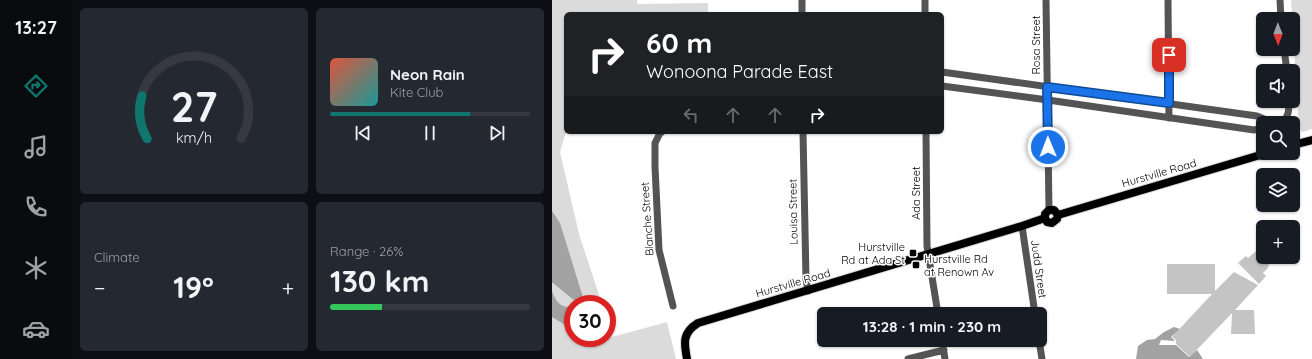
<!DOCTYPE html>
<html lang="en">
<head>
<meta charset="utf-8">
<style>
  :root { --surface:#171b24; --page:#242831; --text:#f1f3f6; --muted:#9ea1a6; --line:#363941; --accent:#0f766e }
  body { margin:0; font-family:Quicksand,sans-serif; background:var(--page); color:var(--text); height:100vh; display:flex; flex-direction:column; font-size:15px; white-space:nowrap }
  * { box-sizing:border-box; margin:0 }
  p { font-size:13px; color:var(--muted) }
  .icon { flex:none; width:22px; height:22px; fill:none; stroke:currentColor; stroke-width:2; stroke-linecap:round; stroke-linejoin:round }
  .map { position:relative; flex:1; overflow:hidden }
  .side { display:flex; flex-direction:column; gap:8px; padding:8px; background:#0d0f14; width:480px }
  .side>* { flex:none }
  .banner { position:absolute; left:12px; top:12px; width:380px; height:122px; border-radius:6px; box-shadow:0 1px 3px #0004; background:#202124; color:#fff; overflow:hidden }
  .needle { width:26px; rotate:179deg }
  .tools { position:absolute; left:704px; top:12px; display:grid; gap:8px }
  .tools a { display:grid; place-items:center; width:44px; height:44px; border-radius:6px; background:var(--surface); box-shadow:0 1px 3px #0004; font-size:20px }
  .speed { position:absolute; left:12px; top:295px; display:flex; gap:8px; font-size:20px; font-weight:700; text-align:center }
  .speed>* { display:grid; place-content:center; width:52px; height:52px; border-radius:50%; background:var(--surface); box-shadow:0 1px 3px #0004; line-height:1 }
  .speed .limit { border:6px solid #d22; background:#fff; color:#111 }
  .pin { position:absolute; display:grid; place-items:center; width:34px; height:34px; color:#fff; margin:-17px; border-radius:8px; box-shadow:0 2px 6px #0006 }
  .me { position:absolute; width:44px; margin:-22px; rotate:359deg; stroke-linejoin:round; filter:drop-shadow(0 0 3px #0008) }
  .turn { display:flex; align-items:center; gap:14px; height:84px; padding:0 16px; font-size:18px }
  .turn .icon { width:52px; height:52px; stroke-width:2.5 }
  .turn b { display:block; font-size:28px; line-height:34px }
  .lanes { display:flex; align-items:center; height:38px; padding:0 16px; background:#0003; justify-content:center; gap:20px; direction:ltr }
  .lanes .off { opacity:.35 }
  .big { font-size:30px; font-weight:800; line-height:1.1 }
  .side .tile { flex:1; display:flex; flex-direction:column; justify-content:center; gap:6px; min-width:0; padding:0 14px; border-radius:6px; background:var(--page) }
  .side .dial { align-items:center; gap:0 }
  .dial svg { height:104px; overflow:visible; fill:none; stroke:var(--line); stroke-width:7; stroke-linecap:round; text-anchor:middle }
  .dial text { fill:var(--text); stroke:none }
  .song { display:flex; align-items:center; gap:12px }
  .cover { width:48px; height:48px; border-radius:6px; background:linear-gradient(135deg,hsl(10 70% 55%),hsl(180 70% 35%)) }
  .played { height:4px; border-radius:2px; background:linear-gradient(90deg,var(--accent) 70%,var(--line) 70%) }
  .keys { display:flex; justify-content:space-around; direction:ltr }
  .heat { display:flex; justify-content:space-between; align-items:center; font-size:22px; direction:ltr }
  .charge { height:6px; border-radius:3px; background:linear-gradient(90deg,#34c759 26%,var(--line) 0) }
  .side .tiles { flex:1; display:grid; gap:8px; grid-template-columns:repeat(2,1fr) }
  .trip { position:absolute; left:265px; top:307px; width:230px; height:40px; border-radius:6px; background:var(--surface); box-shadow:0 1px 3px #0004; font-weight:800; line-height:40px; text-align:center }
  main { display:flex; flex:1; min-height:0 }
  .tab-bar { display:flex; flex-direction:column; width:72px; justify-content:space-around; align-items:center; background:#090b0e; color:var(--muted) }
  .tab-bar .icon { width:28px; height:28px }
  .tab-bar .current { color:var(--accent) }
  .tab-bar b { font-size:18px; color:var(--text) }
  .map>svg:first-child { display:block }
</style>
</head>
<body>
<main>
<nav class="tab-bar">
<b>13:27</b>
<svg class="icon current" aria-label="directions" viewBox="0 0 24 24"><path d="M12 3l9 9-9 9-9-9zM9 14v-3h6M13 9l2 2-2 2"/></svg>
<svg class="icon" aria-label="music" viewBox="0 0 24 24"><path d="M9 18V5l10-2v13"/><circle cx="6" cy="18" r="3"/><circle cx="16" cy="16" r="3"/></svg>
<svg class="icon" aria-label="phone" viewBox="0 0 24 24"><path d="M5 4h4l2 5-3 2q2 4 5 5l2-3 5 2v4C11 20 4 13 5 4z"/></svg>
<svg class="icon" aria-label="climate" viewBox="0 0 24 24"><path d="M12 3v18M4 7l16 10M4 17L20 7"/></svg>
<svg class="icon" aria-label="car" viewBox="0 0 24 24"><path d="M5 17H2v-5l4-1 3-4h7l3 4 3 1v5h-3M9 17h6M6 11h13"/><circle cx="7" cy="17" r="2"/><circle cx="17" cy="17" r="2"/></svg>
</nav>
<section class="side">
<div class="tiles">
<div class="tile dial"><svg viewBox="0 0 100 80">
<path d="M14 69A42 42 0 1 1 86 69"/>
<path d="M14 69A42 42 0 0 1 10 36" stroke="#0f766e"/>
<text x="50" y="56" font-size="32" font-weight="700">27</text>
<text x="50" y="72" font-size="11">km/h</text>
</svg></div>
<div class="tile">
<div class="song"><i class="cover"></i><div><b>Neon Rain</b><p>Kite Club</p></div></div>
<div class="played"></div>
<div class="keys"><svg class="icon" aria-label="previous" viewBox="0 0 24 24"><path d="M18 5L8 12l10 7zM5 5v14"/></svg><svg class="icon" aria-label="pause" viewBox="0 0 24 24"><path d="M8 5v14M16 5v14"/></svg><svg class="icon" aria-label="next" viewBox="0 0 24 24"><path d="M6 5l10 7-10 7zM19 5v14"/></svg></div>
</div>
<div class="tile"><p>Climate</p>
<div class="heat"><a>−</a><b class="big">19°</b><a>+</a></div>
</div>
<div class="tile"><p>Range · 26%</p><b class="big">130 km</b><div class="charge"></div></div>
</div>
</section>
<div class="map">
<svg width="760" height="359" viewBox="0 0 760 359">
  <rect width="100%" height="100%" fill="#fff"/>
  <path fill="#dbdbdb" d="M0 0H85V4L156 3V14H14V132L8 152 27 234 50 304H21V338H55V320L60 337 115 322 124 359H0Z
    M739 0H760V129L751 132 747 129Z"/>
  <path fill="#a2a2a2" d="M0 211 8 223 33 304H22L23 301 1 283H0Z
    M0 291C4 302 9 309 21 306V323L15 326 0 317Z
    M622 327 628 329 619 337 623 341 609 340 607 345H624L637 357 645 350 651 359H584L586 346 595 340 603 339 612 332Z"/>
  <path fill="#c4c4c4" d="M711 245V257H717L718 260 716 268 711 273 714 276 707 284 686 263 694 256 696 258Z
    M615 264H663V291L682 272 706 285 683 310H702L703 334H679L680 313 638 357 624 344V340L620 337 660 294H615Z"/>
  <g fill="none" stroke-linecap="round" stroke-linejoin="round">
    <defs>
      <path id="major" d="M741 145 760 140
        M506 215 715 153
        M493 218V214L497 210H502L506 215
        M493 218 495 222 500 223 505 219 506 215
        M135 359C132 343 130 333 146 323L470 226 493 218"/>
    </defs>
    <use href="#major" stroke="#dbdbdb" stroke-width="10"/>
    <path stroke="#545454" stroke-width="7" d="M373 0V14
      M494 0 497 210
      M616 0 617 118
      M728 0 729 19
      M250 14V0
      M732 49 735 71
      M390 72 705 116 722 123
      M390 86 496 100 702 130 711 128
      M728 123C737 118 737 110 737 101
      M110 132 108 133 103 143V167L107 250 121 306
      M251 132 254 279 256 291
      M374 132 375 246 386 314
      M470 226 483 314
      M390 340 393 359
      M487 340 490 359
      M356 359 392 350"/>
    <use href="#major" stroke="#000" stroke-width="8"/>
  </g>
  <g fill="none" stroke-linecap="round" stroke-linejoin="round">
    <defs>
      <path id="route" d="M496 147 495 87 617 103V55"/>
    </defs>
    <use href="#route" stroke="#114b97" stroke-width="10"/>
    <use href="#route" stroke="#1a73e8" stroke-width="7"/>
  </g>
  <g fill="#000" stroke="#fff" stroke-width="1.5">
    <rect x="357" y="249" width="8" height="8" rx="2"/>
    <rect x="360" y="261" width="8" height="8" rx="2"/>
  </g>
  <g text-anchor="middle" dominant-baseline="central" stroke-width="3" stroke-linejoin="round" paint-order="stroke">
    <g font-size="11" fill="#000" stroke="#fff">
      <text transform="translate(484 45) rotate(-90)">Rosa Street</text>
      <text transform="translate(607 173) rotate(-16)">Hurstville Road</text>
      <text transform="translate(364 193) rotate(-90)">Ada Street</text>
      <text transform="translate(241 212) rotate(-91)">Louisa Street</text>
      <text transform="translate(95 219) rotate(-94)">Blanche Street</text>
      <text transform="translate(487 269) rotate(82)">Judd Street</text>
      <text transform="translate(241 283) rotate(-16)">Hurstville Road</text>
    </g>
    <g font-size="11" fill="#000" stroke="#fff" text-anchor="end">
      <text x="353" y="247">Hurstville<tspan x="353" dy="13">Rd at Ada St</tspan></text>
      <text x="372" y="259" text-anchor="start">Hurstville Rd<tspan x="372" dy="13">at Renown Av</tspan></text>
    </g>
  </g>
</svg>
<div class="tools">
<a><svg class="needle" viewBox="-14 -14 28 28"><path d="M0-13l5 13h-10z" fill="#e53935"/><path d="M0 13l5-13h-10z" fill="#9ea1a6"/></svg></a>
<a><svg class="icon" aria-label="sound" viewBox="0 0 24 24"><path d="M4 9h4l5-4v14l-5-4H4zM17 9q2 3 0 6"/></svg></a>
<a><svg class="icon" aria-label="search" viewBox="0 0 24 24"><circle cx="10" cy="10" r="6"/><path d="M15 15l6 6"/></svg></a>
<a><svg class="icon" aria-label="layers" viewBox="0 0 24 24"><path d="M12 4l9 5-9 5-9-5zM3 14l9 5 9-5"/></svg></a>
<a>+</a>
</div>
<div class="speed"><div class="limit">30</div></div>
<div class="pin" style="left:617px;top:55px;background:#d93025"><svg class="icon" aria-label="arrive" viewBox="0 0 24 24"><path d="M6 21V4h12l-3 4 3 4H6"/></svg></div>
<svg class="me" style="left:496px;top:147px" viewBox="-20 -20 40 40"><circle r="17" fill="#1a73e8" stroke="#fff" stroke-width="3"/><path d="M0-11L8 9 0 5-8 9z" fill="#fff"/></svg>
<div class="trip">13:28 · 1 min · 230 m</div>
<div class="banner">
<div class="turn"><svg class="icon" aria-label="right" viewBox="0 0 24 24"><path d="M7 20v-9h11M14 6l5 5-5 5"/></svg><div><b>60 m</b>Wonoona Parade East</div></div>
<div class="lanes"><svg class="icon off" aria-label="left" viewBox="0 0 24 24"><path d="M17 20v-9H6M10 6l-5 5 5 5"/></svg><svg class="icon off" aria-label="ahead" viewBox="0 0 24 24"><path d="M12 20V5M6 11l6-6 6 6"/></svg><svg class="icon off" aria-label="ahead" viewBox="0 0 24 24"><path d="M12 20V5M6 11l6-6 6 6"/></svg><svg class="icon" aria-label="right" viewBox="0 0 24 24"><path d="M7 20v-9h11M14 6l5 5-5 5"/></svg></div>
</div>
</div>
</main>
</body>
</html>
